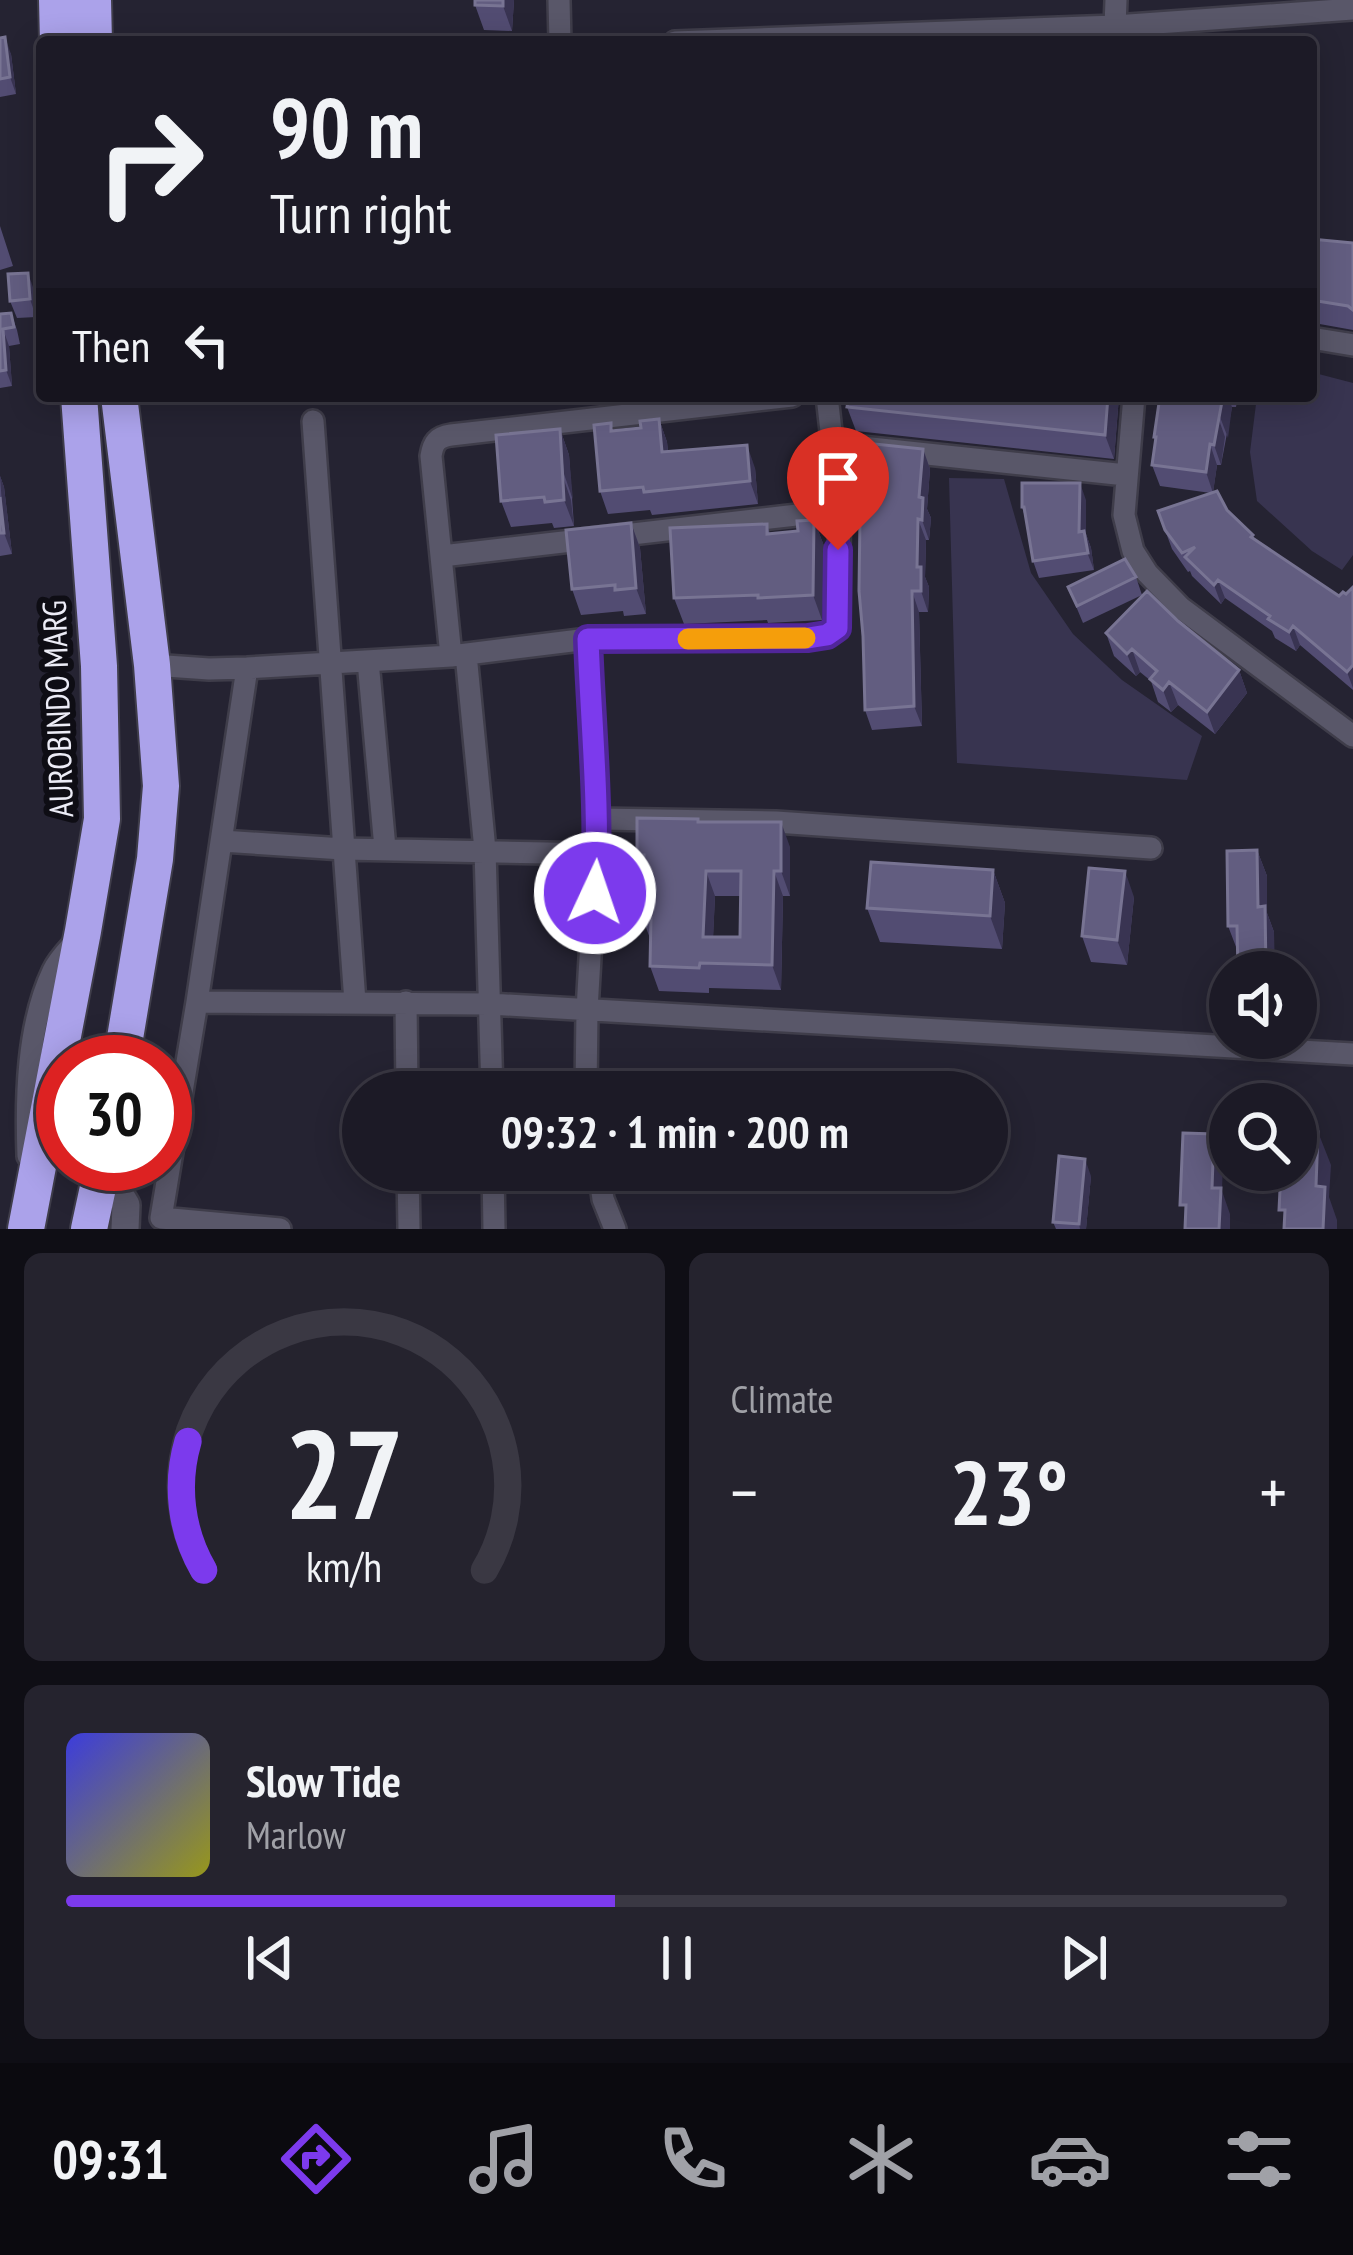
<!DOCTYPE html>
<html lang="en">
<head>
<meta charset="utf-8">
<style>
  :root { --surface:#1c1a26; --page:#25232e; --text:#f1f3f6; --muted:#a0a1a7; --line:#3a3843; --accent:#7c3aed }
  body { margin:0; font-family:"PT Sans Narrow",sans-serif; background:var(--page); color:var(--text); height:100vh; display:flex; flex-direction:column; font-size:45px; white-space:nowrap }
  * { box-sizing:border-box; margin:0 }
  p { font-size:39px; color:var(--muted) }
  .icon { flex:none; width:66px; height:66px; fill:none; stroke:currentColor; stroke-width:2; stroke-linecap:round; stroke-linejoin:round }
  .map { position:relative; height:1229px; overflow:hidden }
  .details { display:flex; flex-direction:column; gap:24px; padding:24px; background:#0f0e15; flex:1 }
  .details>* { flex:none }
  .banner { position:absolute; left:36px; top:36px; width:1281px; height:366px; border-radius:12px; box-shadow:0 6px 30px #0003,0 0 0 3px var(--line); background:#1c1a26; color:var(--text); overflow:hidden }
  .controls { position:absolute; left:1209px; top:951px; display:grid; gap:24px }
  .controls a { display:grid; place-items:center; width:108px; height:108px; border-radius:50%; background:var(--surface); box-shadow:0 6px 30px #0003,0 0 0 3px var(--line); font-size:60px }
  .speed { position:absolute; left:36px; top:1035px; display:flex; gap:24px; font-size:60px; font-weight:700; text-align:center }
  .speed>* { display:grid; place-content:center; width:156px; height:156px; border-radius:50%; background:var(--surface); box-shadow:0 6px 30px #0003,0 0 0 3px var(--line); line-height:1 }
  .speed .limit { border:18px solid #d22; background:#fff; color:#111 }
  .pin { position:absolute; display:grid; place-items:center; width:102px; height:102px; color:#fff; margin:-123px -51px; border-radius:50% 50% 50% 0; rotate:-45deg; box-shadow:0 0 12px #0007 }
  .pin .icon { rotate:45deg }
  .me { position:absolute; width:132px; margin:-66px; rotate:3deg; stroke-linejoin:round; filter:drop-shadow(0 0 9px #0008) }
  .turn { display:flex; align-items:center; gap:42px; height:252px; padding:0 36px; font-size:54px }
  .turn .icon { width:156px; height:156px; stroke-width:2.5 }
  .turn b { display:block; font-size:84px; line-height:102px }
  .then { display:flex; align-items:center; height:114px; padding:0 36px; background:#0003; gap:24px; font-size:45px }
  .big { font-size:90px; font-weight:700; line-height:1.1 }
  .details .tile { flex:1; display:flex; flex-direction:column; justify-content:center; gap:18px; min-width:0; padding:0 42px; border-radius:18px; background:var(--page) }
  .details .dial { align-items:center; gap:0 }
  .dial svg { height:312px; overflow:visible; fill:none; stroke:var(--line); stroke-width:7; stroke-linecap:round; text-anchor:middle }
  .dial text { fill:var(--text); stroke:none }
  .song { display:flex; align-items:center; gap:36px }
  .cover { width:144px; height:144px; border-radius:18px; background:linear-gradient(135deg,hsl(240 70% 55%),hsl(60 70% 35%)) }
  .played { height:12px; border-radius:6px; background:linear-gradient(90deg,var(--accent) 45%,var(--line) 45%) }
  .keys { display:flex; justify-content:space-around; direction:ltr }
  .heat { display:flex; justify-content:space-between; align-items:center; font-size:66px; direction:ltr }
  .details .tiles { flex:1; display:grid; gap:24px; grid-template-columns:1fr 1fr }
  .tile:last-child { grid-column:span 2 }
  .trip { position:absolute; left:342px; top:1071px; width:666px; height:120px; border-radius:60px; background:var(--surface); box-shadow:0 6px 30px #0003,0 0 0 3px var(--line); font-weight:700; line-height:120px; text-align:center }
  .tab-bar { display:flex; height:192px; justify-content:space-around; align-items:center; background:#0b0a0f; color:var(--muted) }
  .tab-bar .icon { width:84px; height:84px }
  .tab-bar .active { color:var(--accent) }
  .tab-bar b { font-size:54px; color:var(--text) }
  .map>svg:first-child { display:block }
</style>
</head>
<body>
<div class="map">
<svg width="1353" height="1229" viewBox="0 0 1353 1229">
  <rect width="100%" height="100%" fill="#252332"/>
  <path fill="#383450" d="M1311 372 1353 383V555L1342 570 1312 551 1257 501 1250 452 1257 396H1311Z
    M949 478 1004 479 1031 573 1073 634 1122 680 1202 736 1187 780 957 763Z"/>
  <g fill="none" stroke-linecap="round" stroke-linejoin="round">
    <defs>
      <path id="street" d="M559 0 560 42
        M1115 26 1116 0
        M675 42 1115 26 1353 9
        M1311 338 1353 345
        M1134 396 1124 515 1133 551 1147 573 1181 608 1353 736
        M313 421 355 1002
        M833 444 1126 475
        M442 556 840 510
        M466 654 485 850 492 1092
        M451 656 431 456C433 443 437 437 451 435L792 396
        M368 661 385 848
        M152 665 209 669 247 668 451 656 588 639 808 638 827 635 837 629 840 510 827 396
        M247 668 197 1002 161 1218 280 1229
        M598 819 776 822 1151 848
        M222 841 343 849 597 854
        M197 1002 490 1004 1353 1054
        M406 1002 407 1092
        M586 1092 587 1010 598 819 593 765 588 639
        M28 1156C26 1097 27 1026 53 971 58 960 68 950 76 941
        M408 1170 409 1229
        M493 1170 494 1229
        M599 1170 603 1199 615 1229"/>
      <path id="secondary" d="M102 1165 126 1205 125 1229"/>
      <path id="highway" d="M57 0 58 42
        M93 0 94 42
        M119 396 152 665 161 786 155 859 121 1062
        M26 1229 83 931 102 819 99 666 79 396
        M89 1229 103 1164"/>
    </defs>
    <use href="#street" stroke="#3f3d4a" stroke-width="26"/>
    <use href="#secondary" stroke="#3f3d4a" stroke-width="32"/>
    <use href="#highway" stroke="#3f3d4a" stroke-width="40"/>
    <use href="#street" stroke="#595769" stroke-width="21"/>
    <use href="#secondary" stroke="#595769" stroke-width="27"/>
    <use href="#highway" stroke="#aba2ea" stroke-width="36"/>
  </g>
  <path fill="#524c72" fill-rule="evenodd" d="M475 0H514L512 31 484 30 475 5Z
    M0 38 11 54 16 94 0 97Z
    M0 226 13 266 0 270Z
    M1311 239 1353 243V330L1314 323 1311 320Z
    M34 290 36 317 17 318 10 301Z
    M11 313 17 330 20 344 9 346 12 386 0 388V314Z
    M1119 396 1114 459 856 431 847 407Z
    M1160 396H1238L1236 407H1232L1221 465H1217L1213 492 1227 510 1253 535 1255 540 1339 596 1346 594 1353 587V690L1300 645 1296 651 1275 638 1272 631 1225 598 1221 604 1192 576 1190 571 1188 572 1172 549 1158 511 1211 493 1160 486 1152 465 1155 441 1154 437Z
    M659 419 667 442 668 452 755 468 758 504 652 515 650 510 608 514 600 491 613 431 641 428Z
    M560 429 569 455 574 526 554 528 552 523 511 527 501 501Z
    M923 449 930 469 927 509 931 518 929 540H926L925 577 929 587 928 612H919L922 726 872 730 865 710 860 525 857 517Z
    M0 476 4 487 12 554 0 556Z
    M1086 500V534L1091 548 1094 570 1039 578 1033 561 1026 520 1022 507Z
    M814 520 824 546 822 620 768 623 767 620 684 624 674 598 767 524 770 534 798 531Z
    M631 523 640 548 646 614 624 616 623 611 581 615 572 589Z
    M1136 577 1142 595 1083 623 1068 587Z
    M1178 621 1239 670 1247 693 1215 734 1178 705 1171 712 1158 702 1151 681 1140 672 1136 676 1114 656 1106 633Z
    M699 822 790 847V896H783L781 990 709 988V993L659 991 650 966 651 941 642 917 644 874 637 855ZM715 896H741L740 937H713Z
    M1257 850 1267 876V913L1274 932 1238 952 1228 926Z
    M993 870 1005 903 1002 949 880 942 867 908Z
    M1134 897 1127 965 1091 962 1082 936Z
    M1091 1176 1086 1229H1056L1053 1222Z"/>
  <path fill="#393452" d="M503 0H514L512 31 503 6Z
    M5 37 11 54 16 94 10 77Z
    M28 273 34 290 36 317 30 299Z
    M3 329 9 346 12 386 6 370Z
    M1108 396H1119L1114 459 1105 435Z
    M1223 396H1228L1232 407 1228 438 1220 417Z
    M1218 417 1225 437 1221 465 1214 445Z
    M659 419 667 442 670 475 662 452Z
    M560 429 569 455 573 500 564 474Z
    M1210 444 1217 465 1213 493 1206 472Z
    M747 445 755 468 758 504 750 481Z
    M923 449 930 469 927 509 931 518 929 540 922 520 919 497Z
    M562 474 571 500 574 526 564 500Z
    M0 476 4 487 12 554 4 533Z
    M1080 483 1086 500V534L1091 548 1094 570 1079 532Z
    M918 519 926 540 925 577 929 587 928 612 921 591 917 567Z
    M814 520 824 546 822 620 813 595Z
    M631 523 640 548 646 614 636 588Z
    M1218 580 1225 598 1221 604 1214 585Z
    M912 591 919 612 922 726 914 706Z
    M1293 626 1300 645 1296 651 1289 632Z
    M1132 649 1140 672 1136 676 1127 654Z
    M1353 665V688L1347 672Z
    M1239 670 1247 693 1215 734 1207 712Z
    M1169 682 1178 705 1171 712 1163 690Z
    M781 822 790 847V896L781 871Z
    M1257 850 1267 876V913L1274 932 1275 972H1266L1258 907Z
    M993 870 1005 903 1002 949 990 916Z
    M706 871 715 896 712 962 703 937Z
    M774 871 783 896 781 990 772 965Z
    M1125 871 1134 897 1127 965 1117 940Z
    M1318 1132 1331 1165 1329 1197 1337 1220V1229H1323L1316 1186Z
    M1214 1134 1223 1159 1222 1191 1230 1214V1229H1219L1212 1188Z
    M1085 1159 1091 1176 1086 1229H1080L1079 1224Z"/>
  <path fill="#625d80" stroke="#787493" stroke-width="3" fill-rule="evenodd" d="M475 0H503V6L475 5Z
    M5 37 10 77 0 79V38Z
    M1311 239 1353 243V310L1348 306 1311 300Z
    M28 273 30 299 10 301 8 274Z
    M11 313 14 327 3 329 6 370 0 371V314Z
    M849 396H1108L1105 435 847 407Z
    M1160 396H1223L1214 445 1210 444 1206 472 1152 465 1156 437H1154Z
    M659 419 662 452 747 445 750 481 644 492 643 487 600 491 594 425 611 423V431L641 428 640 421Z
    M560 429 564 500 545 502 544 497 501 501 496 435Z
    M865 443 923 449 919 497 923 498 922 520 918 519 917 567H921V591H912L914 706 865 710 863 636 859 591 860 517H857Z
    M1022 483H1080L1079 532 1084 531 1088 553 1033 561 1024 507H1022Z
    M1217 491 1227 510 1253 535 1251 537 1339 596 1343 592 1346 594 1353 587V665L1347 672 1293 626 1289 632 1268 619 1270 616 1218 580 1214 585 1185 557 1195 547 1182 553 1165 530 1158 511Z
    M0 497 4 533H0Z
    M814 520 813 595 758 598V595L674 598 670 528 767 524V534L798 531 797 521Z
    M631 523 636 588 615 590V585L572 589 566 530Z
    M1125 559 1136 577 1077 606 1068 587Z
    M1147 591 1178 621 1239 670 1207 712 1169 682 1163 690 1150 679 1157 671 1132 649 1127 654 1106 633Z
    M637 818 698 819V822H781V871H774L772 965 700 963 699 968 650 966 651 917H642L644 855H637ZM706 871H741L740 937H703Z
    M1257 850 1258 907 1265 906 1266 972H1238L1237 926H1228L1227 851Z
    M871 862 993 870 990 916 867 908Z
    M1089 868 1125 871 1117 940 1082 936Z
    M1296 1131 1318 1132 1316 1186 1325 1187 1323 1229H1284L1285 1210H1279L1281 1170H1296Z
    M1183 1133 1214 1134 1212 1188H1221L1219 1229H1185L1186 1205H1180Z
    M1059 1156 1085 1159 1079 1224 1053 1222Z"/>
  <g fill="none" stroke-linecap="round" stroke-linejoin="round">
    <defs>
      <path id="route" d="M595 893C600 808 591 724 588 639L808 638 827 635 837 628 838 550"/>
    </defs>
    <use href="#route" stroke="#51269a" stroke-width="30"/>
    <use href="#route" stroke="#7c3aed" stroke-width="21"/>
    <path stroke="#f59e0b" stroke-width="21" d="M688 639 805 638"/>
  </g>
  <g text-anchor="middle" dominant-baseline="central" stroke-width="12" stroke-linejoin="round" paint-order="stroke">
    <g font-size="33" fill="#ececf6" stroke="#0e0d14">
      <text transform="translate(57 709) rotate(-92)">AUROBINDO MARG</text>
    </g>
  </g>
</svg>
<div class="controls">
<a><svg class="icon" aria-label="sound" viewBox="0 0 24 24"><path d="M4 9h4l5-4v14l-5-4H4zM17 9q2 3 0 6"/></svg></a>
<a><svg class="icon" aria-label="search" viewBox="0 0 24 24"><circle cx="10" cy="10" r="6"/><path d="M15 15l6 6"/></svg></a>
</div>
<div class="speed"><div class="limit">30</div></div>
<div class="pin" style="left:838px;top:550px;background:#d93025"><svg class="icon" aria-label="arrive" viewBox="0 0 24 24"><path d="M6 21V4h12l-3 4 3 4H6"/></svg></div>
<svg class="me" style="left:595px;top:893px" viewBox="-20 -20 40 40"><circle r="17" fill="#7c3aed" stroke="#fff" stroke-width="3"/><path d="M0-11L8 9 0 5-8 9z" fill="#fff"/></svg>
<div class="trip">09:32 · 1 min · 200 m</div>
<div class="banner">
<div class="turn"><svg class="icon" aria-label="right" viewBox="0 0 24 24"><path d="M7 20v-9h11M14 6l5 5-5 5"/></svg><div><b>90 m</b>Turn right</div></div>
<div class="then">Then<svg class="icon" aria-label="left" viewBox="0 0 24 24"><path d="M17 20v-9H6M10 6l-5 5 5 5"/></svg></div>
</div>
</div>
<section class="details">
<div class="tiles">
<div class="tile dial"><svg viewBox="0 0 100 80">
<path d="M14 69A42 42 0 1 1 86 69"/>
<path d="M14 69A42 42 0 0 1 10 36" stroke="#7c3aed"/>
<text x="50" y="56" font-size="32" font-weight="700">27</text>
<text x="50" y="72" font-size="11">km/h</text>
</svg></div>
<div class="tile"><p>Climate</p>
<div class="heat"><a>−</a><b class="big">23°</b><a>+</a></div>
</div>
<div class="tile">
<div class="song"><i class="cover"></i><div><b>Slow Tide</b><p>Marlow</p></div></div>
<div class="played"></div>
<div class="keys"><svg class="icon" aria-label="previous" viewBox="0 0 24 24"><path d="M18 5L8 12l10 7zM5 5v14"/></svg><svg class="icon" aria-label="pause" viewBox="0 0 24 24"><path d="M8 5v14M16 5v14"/></svg><svg class="icon" aria-label="next" viewBox="0 0 24 24"><path d="M6 5l10 7-10 7zM19 5v14"/></svg></div>
</div>
</div>
</section>
<nav class="tab-bar">
<b>09:31</b>
<svg class="icon active" aria-label="directions" viewBox="0 0 24 24"><path d="M12 3l9 9-9 9-9-9zM9 14v-3h6M13 9l2 2-2 2"/></svg>
<svg class="icon" aria-label="music" viewBox="0 0 24 24"><path d="M9 18V5l10-2v13"/><circle cx="6" cy="18" r="3"/><circle cx="16" cy="16" r="3"/></svg>
<svg class="icon" aria-label="phone" viewBox="0 0 24 24"><path d="M5 4h4l2 5-3 2q2 4 5 5l2-3 5 2v4C11 20 4 13 5 4z"/></svg>
<svg class="icon" aria-label="climate" viewBox="0 0 24 24"><path d="M12 3v18M4 7l16 10M4 17L20 7"/></svg>
<svg class="icon" aria-label="car" viewBox="0 0 24 24"><path d="M5 17H2v-5l4-1 3-4h7l3 4 3 1v5h-3M9 17h6M6 11h13"/><circle cx="7" cy="17" r="2"/><circle cx="17" cy="17" r="2"/></svg>
<svg class="icon" aria-label="filters" viewBox="0 0 24 24"><path d="M4 7h16M4 17h16"/><circle cx="9" cy="7" r="2"/><circle cx="15" cy="17" r="2"/></svg>
</nav>
</body>
</html>
